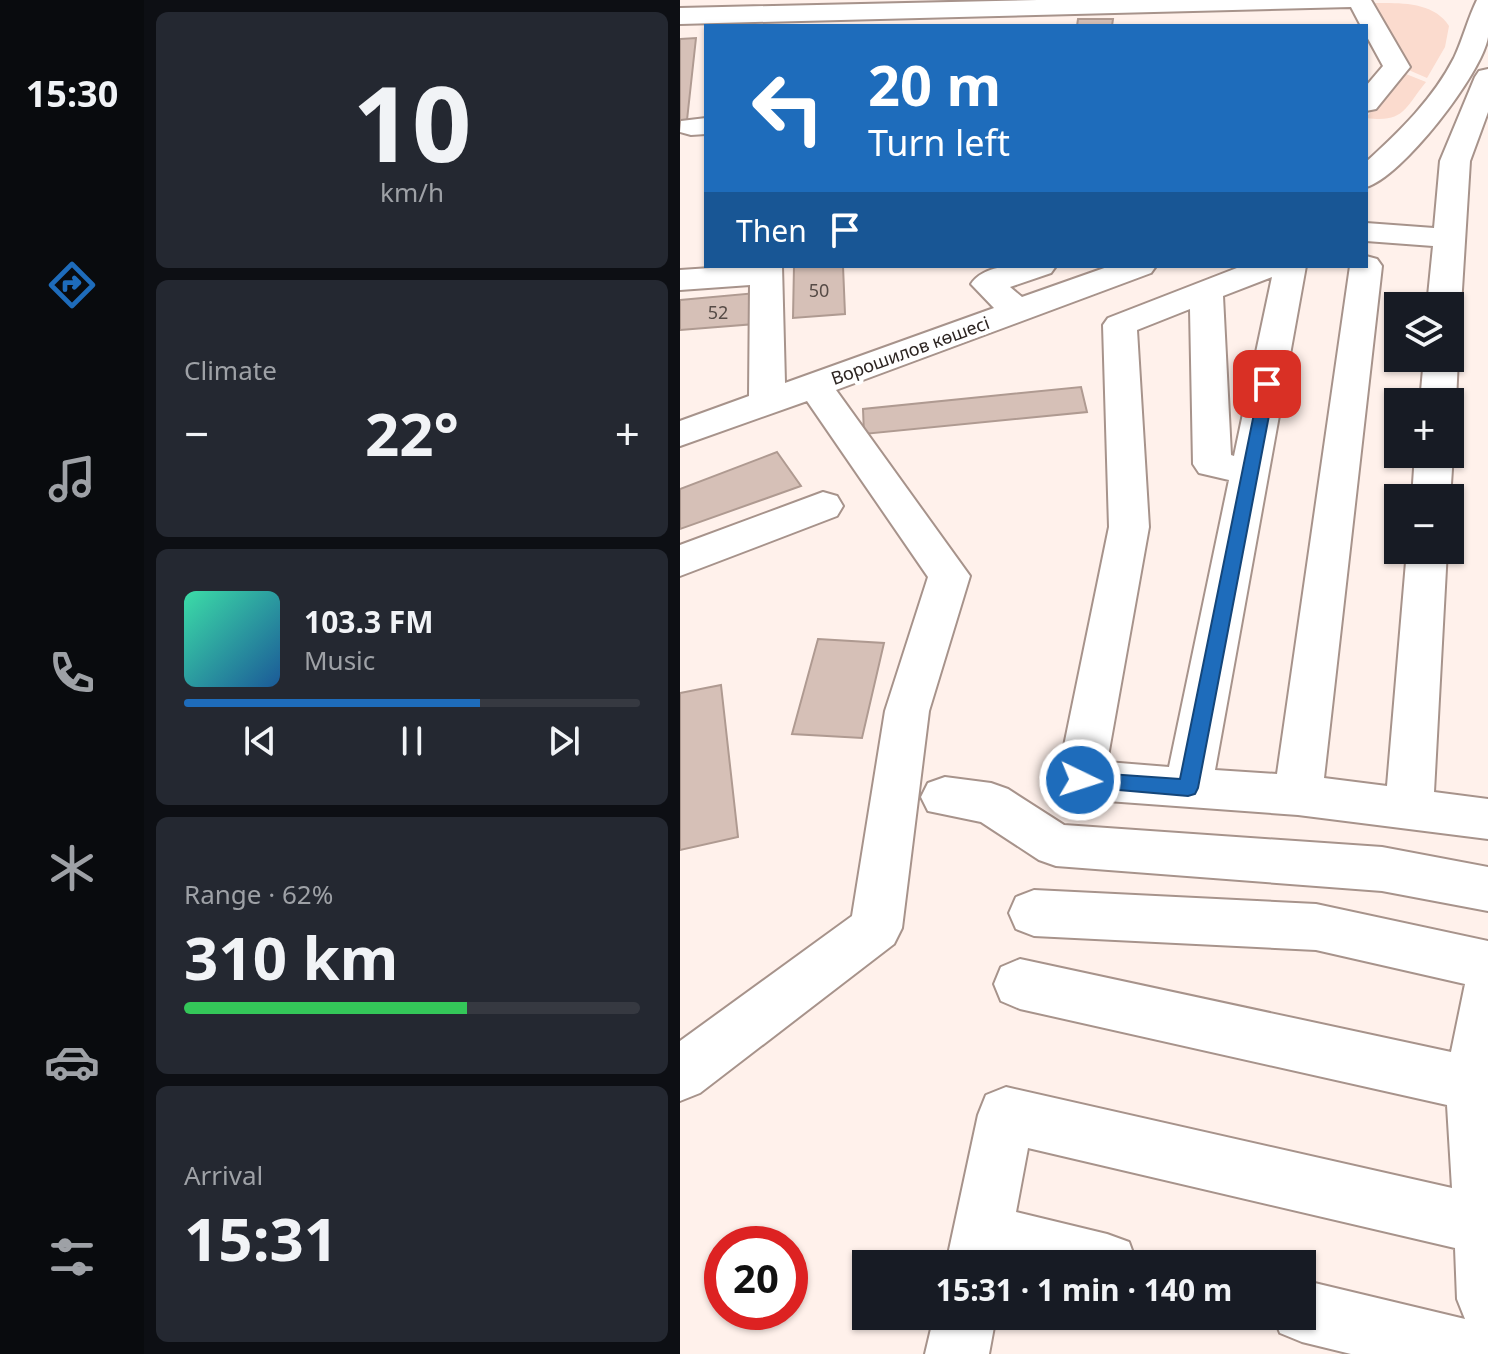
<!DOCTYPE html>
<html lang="en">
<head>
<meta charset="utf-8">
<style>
  :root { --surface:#171b24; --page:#242831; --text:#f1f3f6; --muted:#9ea1a6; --line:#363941; --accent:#1e6cbb }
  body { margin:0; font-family:"Noto Sans",sans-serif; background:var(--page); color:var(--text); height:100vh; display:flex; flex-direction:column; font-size:30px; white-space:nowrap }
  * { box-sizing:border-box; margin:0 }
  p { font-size:26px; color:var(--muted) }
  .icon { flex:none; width:44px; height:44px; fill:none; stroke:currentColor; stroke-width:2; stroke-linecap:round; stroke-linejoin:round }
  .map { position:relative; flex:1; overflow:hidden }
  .sheet { display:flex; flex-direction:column; gap:12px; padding:12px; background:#0d0f14; width:536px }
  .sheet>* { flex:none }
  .guide { position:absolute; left:24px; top:24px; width:664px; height:244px; border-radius:0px; box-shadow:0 2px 6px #0004; background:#1e6cbb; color:#fff; overflow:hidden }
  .fabs { position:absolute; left:704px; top:292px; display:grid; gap:16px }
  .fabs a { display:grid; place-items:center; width:80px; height:80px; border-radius:0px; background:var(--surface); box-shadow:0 2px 6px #0004; font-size:40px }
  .speed { position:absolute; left:24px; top:1226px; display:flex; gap:16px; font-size:40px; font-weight:700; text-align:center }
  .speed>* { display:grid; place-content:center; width:104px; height:104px; border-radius:50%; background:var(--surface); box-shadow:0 2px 6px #0004; line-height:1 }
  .speed .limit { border:12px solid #d22; background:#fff; color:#111 }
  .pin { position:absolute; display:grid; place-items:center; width:68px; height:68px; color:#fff; margin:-34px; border-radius:16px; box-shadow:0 4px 12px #0006 }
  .me { position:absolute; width:88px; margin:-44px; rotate:94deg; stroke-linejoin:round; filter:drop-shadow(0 0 6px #0008) }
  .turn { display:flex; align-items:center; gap:28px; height:168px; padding:0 32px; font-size:36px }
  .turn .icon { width:104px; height:104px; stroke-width:2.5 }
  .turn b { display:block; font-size:56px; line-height:68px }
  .then { display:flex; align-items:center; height:76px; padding:0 32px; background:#0003; gap:16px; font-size:30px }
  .big { font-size:60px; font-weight:700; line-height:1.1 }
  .sheet .widget { flex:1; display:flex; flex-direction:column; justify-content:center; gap:12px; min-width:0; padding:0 28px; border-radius:12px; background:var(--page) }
  .sheet .dial { align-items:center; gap:0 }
  .dial b { font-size:104px; line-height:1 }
  .song { display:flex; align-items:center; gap:24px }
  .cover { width:96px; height:96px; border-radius:12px; background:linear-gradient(135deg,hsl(160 70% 55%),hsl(210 70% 35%)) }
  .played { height:8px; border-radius:4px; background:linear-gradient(90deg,var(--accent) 65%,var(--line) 65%) }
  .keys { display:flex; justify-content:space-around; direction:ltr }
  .heat { display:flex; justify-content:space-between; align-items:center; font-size:44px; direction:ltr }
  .charge { height:12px; border-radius:6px; background:linear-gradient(90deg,#34c759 62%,var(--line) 0) }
  .trip { position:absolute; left:172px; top:1250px; width:464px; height:80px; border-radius:0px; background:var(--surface); box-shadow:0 2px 6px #0004; font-weight:700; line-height:80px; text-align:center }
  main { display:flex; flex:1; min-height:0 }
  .tab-bar { display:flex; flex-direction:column; width:144px; justify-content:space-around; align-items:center; background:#090b0e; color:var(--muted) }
  .tab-bar .icon { width:56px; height:56px }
  .tab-bar .active { color:var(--accent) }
  .tab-bar b { font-size:36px; color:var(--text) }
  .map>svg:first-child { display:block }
</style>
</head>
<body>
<main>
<nav class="tab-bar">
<b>15:30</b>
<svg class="icon active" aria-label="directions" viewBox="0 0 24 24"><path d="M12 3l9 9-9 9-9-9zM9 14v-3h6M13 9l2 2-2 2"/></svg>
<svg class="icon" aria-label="music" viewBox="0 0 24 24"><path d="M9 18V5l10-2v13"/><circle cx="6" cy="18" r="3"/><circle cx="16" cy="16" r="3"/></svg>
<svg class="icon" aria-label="phone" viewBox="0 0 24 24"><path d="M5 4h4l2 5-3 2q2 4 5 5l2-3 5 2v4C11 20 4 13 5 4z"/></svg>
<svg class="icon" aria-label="climate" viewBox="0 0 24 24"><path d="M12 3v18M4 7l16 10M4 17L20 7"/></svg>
<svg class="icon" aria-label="car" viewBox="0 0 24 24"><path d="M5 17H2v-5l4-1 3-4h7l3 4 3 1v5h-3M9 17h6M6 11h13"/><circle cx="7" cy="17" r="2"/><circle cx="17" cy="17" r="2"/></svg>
<svg class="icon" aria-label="filters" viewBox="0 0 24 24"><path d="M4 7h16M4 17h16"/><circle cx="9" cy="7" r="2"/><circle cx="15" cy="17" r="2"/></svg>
</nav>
<section class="sheet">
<div class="widget dial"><b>10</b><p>km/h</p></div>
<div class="widget"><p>Climate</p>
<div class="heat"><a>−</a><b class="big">22°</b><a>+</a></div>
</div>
<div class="widget">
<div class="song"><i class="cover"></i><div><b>103.3 FM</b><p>Music</p></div></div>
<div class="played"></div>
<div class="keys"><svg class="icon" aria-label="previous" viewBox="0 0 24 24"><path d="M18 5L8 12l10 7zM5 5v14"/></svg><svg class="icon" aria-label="pause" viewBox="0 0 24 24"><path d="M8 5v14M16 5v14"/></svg><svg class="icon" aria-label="next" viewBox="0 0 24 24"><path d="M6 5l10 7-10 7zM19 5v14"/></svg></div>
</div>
<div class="widget"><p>Range · 62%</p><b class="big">310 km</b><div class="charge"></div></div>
<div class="widget"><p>Arrival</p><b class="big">15:31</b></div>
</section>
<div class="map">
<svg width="808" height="1354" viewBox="0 0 808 1354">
  <rect width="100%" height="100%" fill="#fff1eb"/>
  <path fill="#fbdbce" d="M689 3C716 3 753 0 769 26L765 47 747 78 724 68Z
    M721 72 746 82C724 109 724 123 686 118Z"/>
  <path fill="#d6c0b7" stroke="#af9a91" stroke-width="2" d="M398 19H433L432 26H397Z
    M16 38 7 120H0V39Z
    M114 266H163L165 314 113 318Z
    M76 293 75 324 0 330V300Z
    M401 387 407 412 184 434 183 409Z
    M97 452 121 486 0 529V489Z
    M138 639 204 643 182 738 112 734Z
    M41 685 58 837 0 850V693Z"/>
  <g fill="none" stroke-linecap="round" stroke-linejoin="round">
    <defs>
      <path id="minor" d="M358 0H691L730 67 696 109 686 111V86L703 66 686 35V26H681L671 7 0 24V8Z
        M797 0H808C808 12 808 25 808 37 802 74 721 178 686 187V162C720 131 753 99 774 58 783 39 788 18 797 0Z
        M808 69V112L790 161 781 306 776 313 770 315V306H747L753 246 686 241V223L754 228 760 161 795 77 799 71Z
        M26 118V134L11 135 0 132 1 121Z
        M686 256 697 259 702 266 644 778 707 786 727 550H767L754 792 808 799V839L618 815 400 799 383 794 377 780 429 527 423 325 428 318 562 266H626L535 770 597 774 670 266H686ZM592 277 554 456 551 455 543 296ZM510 309 513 464 519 473 549 480 489 767 427 762 469 527 457 330Z
        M61 266H102L105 383 314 308 291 284C307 260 351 266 376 266L371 273 330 287 342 297 430 266H476L471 273 156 390 290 576 249 711 222 928 214 944 20 1093 0 1101V1041L172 916 205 711 248 577 127 401 0 446V421L69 396 70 285 0 290V270Z
        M770 350 778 358 776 402 770 410V402H740L744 358H770Z
        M770 450 773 454 770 499 732 498 735 454H770Z
        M143 492 157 496 163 506 157 516 0 576V545Z
        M265 777 311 783 328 789 384 825 702 847 808 867V911L702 891 376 866 359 860 301 822 248 811 241 797 248 783Z
        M354 890 636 904 808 941V1354H671L622 1342 600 1333 593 1316H622V1280L785 1319 777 1299 775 1248 348 1148 336 1212 427 1234 449 1242 457 1264H266L298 1115 306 1095 326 1087 772 1188 767 1105 340 1009 321 1001 314 984 321 967 340 959 771 1052 785 984 636 950 354 936 336 929 329 913 336 897Z
        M254 1316H316L309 1354H245Z"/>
    </defs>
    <use href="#minor" stroke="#a7938b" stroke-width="4"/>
    <use href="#minor" fill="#fff" fill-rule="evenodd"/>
  </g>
  <path fill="#1e6cbb" stroke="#14467a" stroke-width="2" d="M587 379 595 384 518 788 515 794 508 796 393 786 390 780 393 775 400 772 500 779 580 384Z"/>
  <g text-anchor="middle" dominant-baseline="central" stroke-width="8" stroke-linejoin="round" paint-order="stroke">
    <g font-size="18" fill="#564b46">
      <text x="139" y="290">50</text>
      <text x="38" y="312">52</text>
    </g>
    <g font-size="18" fill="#2c2421" stroke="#fff">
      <text transform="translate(230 350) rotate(-20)">Ворошилов көшесі</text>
    </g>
  </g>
</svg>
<div class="fabs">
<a><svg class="icon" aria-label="layers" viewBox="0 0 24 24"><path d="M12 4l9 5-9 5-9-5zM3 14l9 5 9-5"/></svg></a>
<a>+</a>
<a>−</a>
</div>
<div class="speed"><div class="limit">20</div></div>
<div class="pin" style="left:587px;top:384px;background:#d93025"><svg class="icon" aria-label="arrive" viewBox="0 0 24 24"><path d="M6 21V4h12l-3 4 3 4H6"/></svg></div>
<svg class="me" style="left:400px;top:780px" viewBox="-20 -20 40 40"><circle r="17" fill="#1e6cbb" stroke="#fff" stroke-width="3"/><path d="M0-11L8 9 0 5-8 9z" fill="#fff"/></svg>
<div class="trip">15:31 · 1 min · 140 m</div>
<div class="guide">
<div class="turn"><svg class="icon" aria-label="left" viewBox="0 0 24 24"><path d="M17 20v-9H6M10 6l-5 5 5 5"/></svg><div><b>20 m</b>Turn left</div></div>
<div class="then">Then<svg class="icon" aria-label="arrive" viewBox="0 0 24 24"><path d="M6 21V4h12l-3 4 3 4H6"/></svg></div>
</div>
</div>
</main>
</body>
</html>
